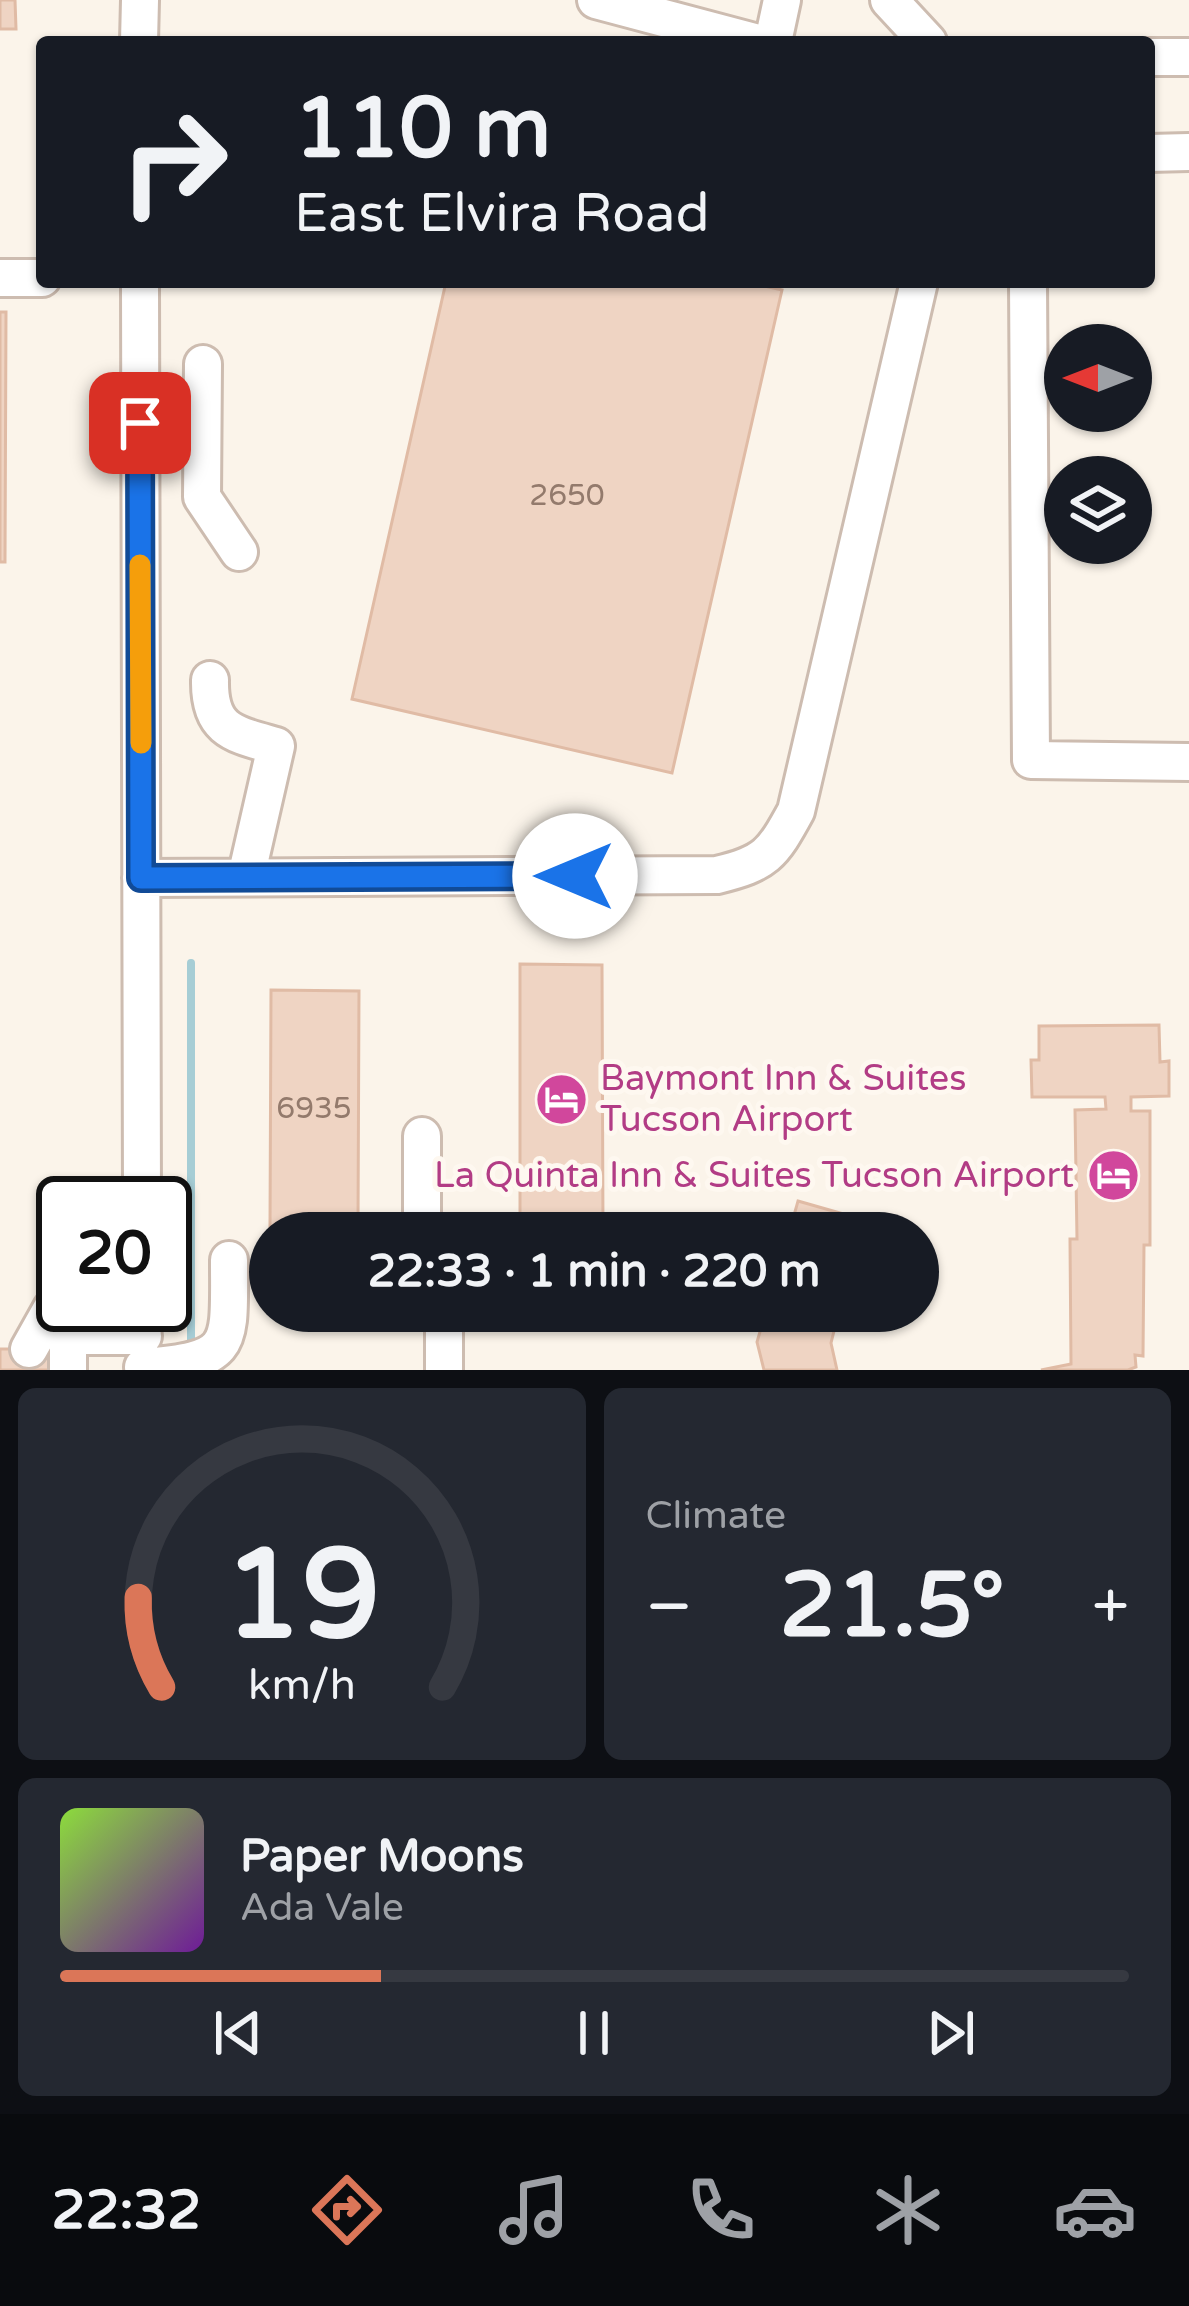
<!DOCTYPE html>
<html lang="en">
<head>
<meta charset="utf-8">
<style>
  :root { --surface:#171b24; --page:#242831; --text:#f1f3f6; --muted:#9ea1a6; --line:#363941; --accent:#db7658 }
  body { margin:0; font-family:"Varela Round",sans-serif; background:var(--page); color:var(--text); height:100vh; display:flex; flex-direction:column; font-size:45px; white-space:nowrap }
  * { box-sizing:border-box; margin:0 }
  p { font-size:39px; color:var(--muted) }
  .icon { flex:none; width:66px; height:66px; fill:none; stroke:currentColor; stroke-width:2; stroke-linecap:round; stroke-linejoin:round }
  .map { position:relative; height:1370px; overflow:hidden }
  .panel { display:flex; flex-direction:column; gap:18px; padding:18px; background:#0d0f14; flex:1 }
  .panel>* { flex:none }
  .top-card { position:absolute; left:36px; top:36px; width:1119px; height:252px; border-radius:12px; box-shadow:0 3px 9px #0004; background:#171b24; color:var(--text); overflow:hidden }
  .needle { width:78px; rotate:270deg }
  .fabs { position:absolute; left:1044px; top:324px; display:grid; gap:24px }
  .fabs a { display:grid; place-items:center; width:108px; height:108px; border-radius:50%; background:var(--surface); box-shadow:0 3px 9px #0004; font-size:60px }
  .speed { position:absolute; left:36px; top:1176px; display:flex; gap:24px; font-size:60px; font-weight:700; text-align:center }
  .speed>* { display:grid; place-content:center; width:156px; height:156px; border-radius:50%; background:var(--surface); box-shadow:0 3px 9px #0004; line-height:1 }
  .speed .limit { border:6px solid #111; border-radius:18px; background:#fff; color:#111 }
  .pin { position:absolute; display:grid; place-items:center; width:102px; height:102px; color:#fff; margin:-51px; border-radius:24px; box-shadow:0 6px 18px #0006 }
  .me { position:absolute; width:132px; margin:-66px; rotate:270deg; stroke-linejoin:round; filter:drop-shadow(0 0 9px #0008) }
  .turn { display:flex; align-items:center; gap:42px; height:252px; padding:0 60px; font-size:54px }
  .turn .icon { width:156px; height:156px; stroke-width:2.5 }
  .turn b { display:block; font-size:84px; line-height:102px }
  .big { font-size:90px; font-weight:800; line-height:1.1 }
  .panel .card { flex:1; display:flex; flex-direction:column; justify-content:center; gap:18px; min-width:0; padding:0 42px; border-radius:18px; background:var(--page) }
  .panel .dial { align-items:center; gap:0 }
  .dial svg { height:312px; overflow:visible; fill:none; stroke:var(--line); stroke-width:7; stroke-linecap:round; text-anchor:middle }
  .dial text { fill:var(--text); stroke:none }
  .song { display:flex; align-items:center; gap:36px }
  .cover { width:144px; height:144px; border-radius:18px; background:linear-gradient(135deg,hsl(90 70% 55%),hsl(280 70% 35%)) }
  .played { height:12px; border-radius:6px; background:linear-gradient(90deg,var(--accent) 30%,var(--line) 30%) }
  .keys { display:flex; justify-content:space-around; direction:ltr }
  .heat { display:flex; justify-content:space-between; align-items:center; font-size:66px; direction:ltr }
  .panel .tiles { flex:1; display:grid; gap:18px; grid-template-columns:1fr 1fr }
  .card:last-child { grid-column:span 2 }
  .trip { position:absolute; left:249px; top:1212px; width:690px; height:120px; border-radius:60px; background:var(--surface); box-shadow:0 3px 9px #0004; font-weight:800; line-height:120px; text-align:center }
  .tab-bar { display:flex; height:192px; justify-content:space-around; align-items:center; background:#090b0e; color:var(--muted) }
  .tab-bar .icon { width:84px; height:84px }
  .tab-bar .selected { color:var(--accent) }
  .tab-bar b { font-size:54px; color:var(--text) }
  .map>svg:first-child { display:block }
</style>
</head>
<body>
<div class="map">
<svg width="1189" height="1370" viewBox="0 0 1189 1370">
  <rect width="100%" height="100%" fill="#fbf4ea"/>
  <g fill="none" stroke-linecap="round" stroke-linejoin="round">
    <path stroke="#a6cdd5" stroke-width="8" d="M191 1341V963"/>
  </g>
  <path fill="#efd4c3" stroke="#e0bba5" stroke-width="3" d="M0 0H15L16 29H0Z
    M446 282H746L782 290 672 773 352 699Z
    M0 312H6L5 562H0Z
    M520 964 602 965 603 1233H520Z
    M271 990 359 991 358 1225H340V1233H290V1228H270Z
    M1159 1025 1160 1062 1169 1061V1096L1131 1097V1111H1150V1245H1144L1143 1356 1135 1355 1136 1367 1128 1370H1041L1071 1364 1070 1239H1077L1075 1110 1106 1109 1105 1097H1032L1031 1060H1039V1026Z
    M798 1201 910 1233H789Z
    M766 1311H839L831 1343 837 1370H764L757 1342Z
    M0 1349H51V1370H0Z"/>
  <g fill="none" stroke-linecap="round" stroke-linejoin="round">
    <defs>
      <path id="minor" d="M596 0 754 42
        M889 0 928 42
        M139 42 140 0
        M773 42 782 0
        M1149 57H1189
        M1149 153 1189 152
        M0 278H42
        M140 282 142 1203
        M1028 282 1031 760 1189 762
        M203 364 202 497 239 552
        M210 680C209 731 234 734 276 746L246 877
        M141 878 717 875C766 863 772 855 796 811L919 282
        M422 1136V1233
        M68 1336H143
        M29 1349 52 1308 68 1336V1370
        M143 1367C236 1360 229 1347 229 1260
        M444 1370V1311"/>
    </defs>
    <use href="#minor" stroke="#cdbcb0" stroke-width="42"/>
    <use href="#minor" stroke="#fff" stroke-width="36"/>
  </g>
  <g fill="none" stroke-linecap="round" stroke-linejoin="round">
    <defs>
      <path id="route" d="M140 423 141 878 575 876"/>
    </defs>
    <use href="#route" stroke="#114b97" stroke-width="30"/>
    <use href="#route" stroke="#1a73e8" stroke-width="21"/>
    <path stroke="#f59e0b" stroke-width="21" d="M140 565 141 743"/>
  </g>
  <defs>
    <symbol id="hotel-disc" viewBox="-11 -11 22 22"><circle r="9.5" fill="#d1479c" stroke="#fef8f0"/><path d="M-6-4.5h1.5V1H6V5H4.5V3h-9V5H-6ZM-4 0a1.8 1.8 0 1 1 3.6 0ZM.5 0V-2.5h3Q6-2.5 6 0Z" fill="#fff"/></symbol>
  </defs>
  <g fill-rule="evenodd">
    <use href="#hotel-disc" x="532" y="1070" width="59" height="59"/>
    <use href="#hotel-disc" x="1084" y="1146" width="59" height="59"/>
  </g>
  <g text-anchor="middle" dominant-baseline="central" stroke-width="10" stroke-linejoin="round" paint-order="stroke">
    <g font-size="30" fill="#937a6c">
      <text x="567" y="495">2650</text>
      <text x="314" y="1108">6935</text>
    </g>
    <g font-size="36" fill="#b23c85" stroke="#fef8f0" text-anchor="start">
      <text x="600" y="1078">Baymont Inn &amp; Suites<tspan x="600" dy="41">Tucson Airport</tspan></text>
      <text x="1074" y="1175" text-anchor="end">La Quinta Inn &amp; Suites Tucson Airport</text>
    </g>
  </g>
</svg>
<div class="fabs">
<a><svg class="needle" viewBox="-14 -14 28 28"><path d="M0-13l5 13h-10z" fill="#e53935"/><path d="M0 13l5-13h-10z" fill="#9ea1a6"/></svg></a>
<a><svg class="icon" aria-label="layers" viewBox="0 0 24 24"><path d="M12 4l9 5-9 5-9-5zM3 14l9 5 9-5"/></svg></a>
</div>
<div class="speed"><div class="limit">20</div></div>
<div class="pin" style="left:140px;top:423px;background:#d93025"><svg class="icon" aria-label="arrive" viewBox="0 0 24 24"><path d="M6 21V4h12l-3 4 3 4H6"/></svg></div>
<svg class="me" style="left:575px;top:876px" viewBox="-20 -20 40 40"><circle r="19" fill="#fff"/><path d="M0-13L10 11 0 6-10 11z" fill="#1a73e8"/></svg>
<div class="trip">22:33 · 1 min · 220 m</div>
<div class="top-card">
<div class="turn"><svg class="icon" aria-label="right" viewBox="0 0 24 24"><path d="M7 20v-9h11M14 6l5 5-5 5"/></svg><div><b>110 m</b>East Elvira Road</div></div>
</div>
</div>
<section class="panel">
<div class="tiles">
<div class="card dial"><svg viewBox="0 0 100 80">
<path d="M14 69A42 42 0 1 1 86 69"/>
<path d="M14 69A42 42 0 0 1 8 46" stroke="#db7658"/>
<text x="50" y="56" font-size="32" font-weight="700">19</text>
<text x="50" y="72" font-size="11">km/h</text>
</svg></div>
<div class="card"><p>Climate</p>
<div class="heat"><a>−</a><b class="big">21.5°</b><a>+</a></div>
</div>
<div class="card">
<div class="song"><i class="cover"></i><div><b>Paper Moons</b><p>Ada Vale</p></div></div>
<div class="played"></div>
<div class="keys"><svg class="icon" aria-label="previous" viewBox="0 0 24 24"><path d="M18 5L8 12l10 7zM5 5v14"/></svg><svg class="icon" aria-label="pause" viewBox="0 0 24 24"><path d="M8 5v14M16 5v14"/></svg><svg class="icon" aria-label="next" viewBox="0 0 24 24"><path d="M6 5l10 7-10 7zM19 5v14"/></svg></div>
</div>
</div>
</section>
<nav class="tab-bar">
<b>22:32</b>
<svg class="icon selected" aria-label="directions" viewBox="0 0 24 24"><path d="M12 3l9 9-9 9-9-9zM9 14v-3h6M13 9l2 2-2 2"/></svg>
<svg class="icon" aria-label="music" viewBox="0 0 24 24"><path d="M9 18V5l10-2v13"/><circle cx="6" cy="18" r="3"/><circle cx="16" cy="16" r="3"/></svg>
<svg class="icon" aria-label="phone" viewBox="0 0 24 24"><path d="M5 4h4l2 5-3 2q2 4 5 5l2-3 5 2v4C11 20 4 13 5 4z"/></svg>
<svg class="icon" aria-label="climate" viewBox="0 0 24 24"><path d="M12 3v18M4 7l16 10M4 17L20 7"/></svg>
<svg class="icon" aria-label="car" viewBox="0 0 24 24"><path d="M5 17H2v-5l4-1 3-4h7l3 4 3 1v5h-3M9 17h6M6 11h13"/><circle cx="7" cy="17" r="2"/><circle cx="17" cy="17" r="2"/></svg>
</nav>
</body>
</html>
